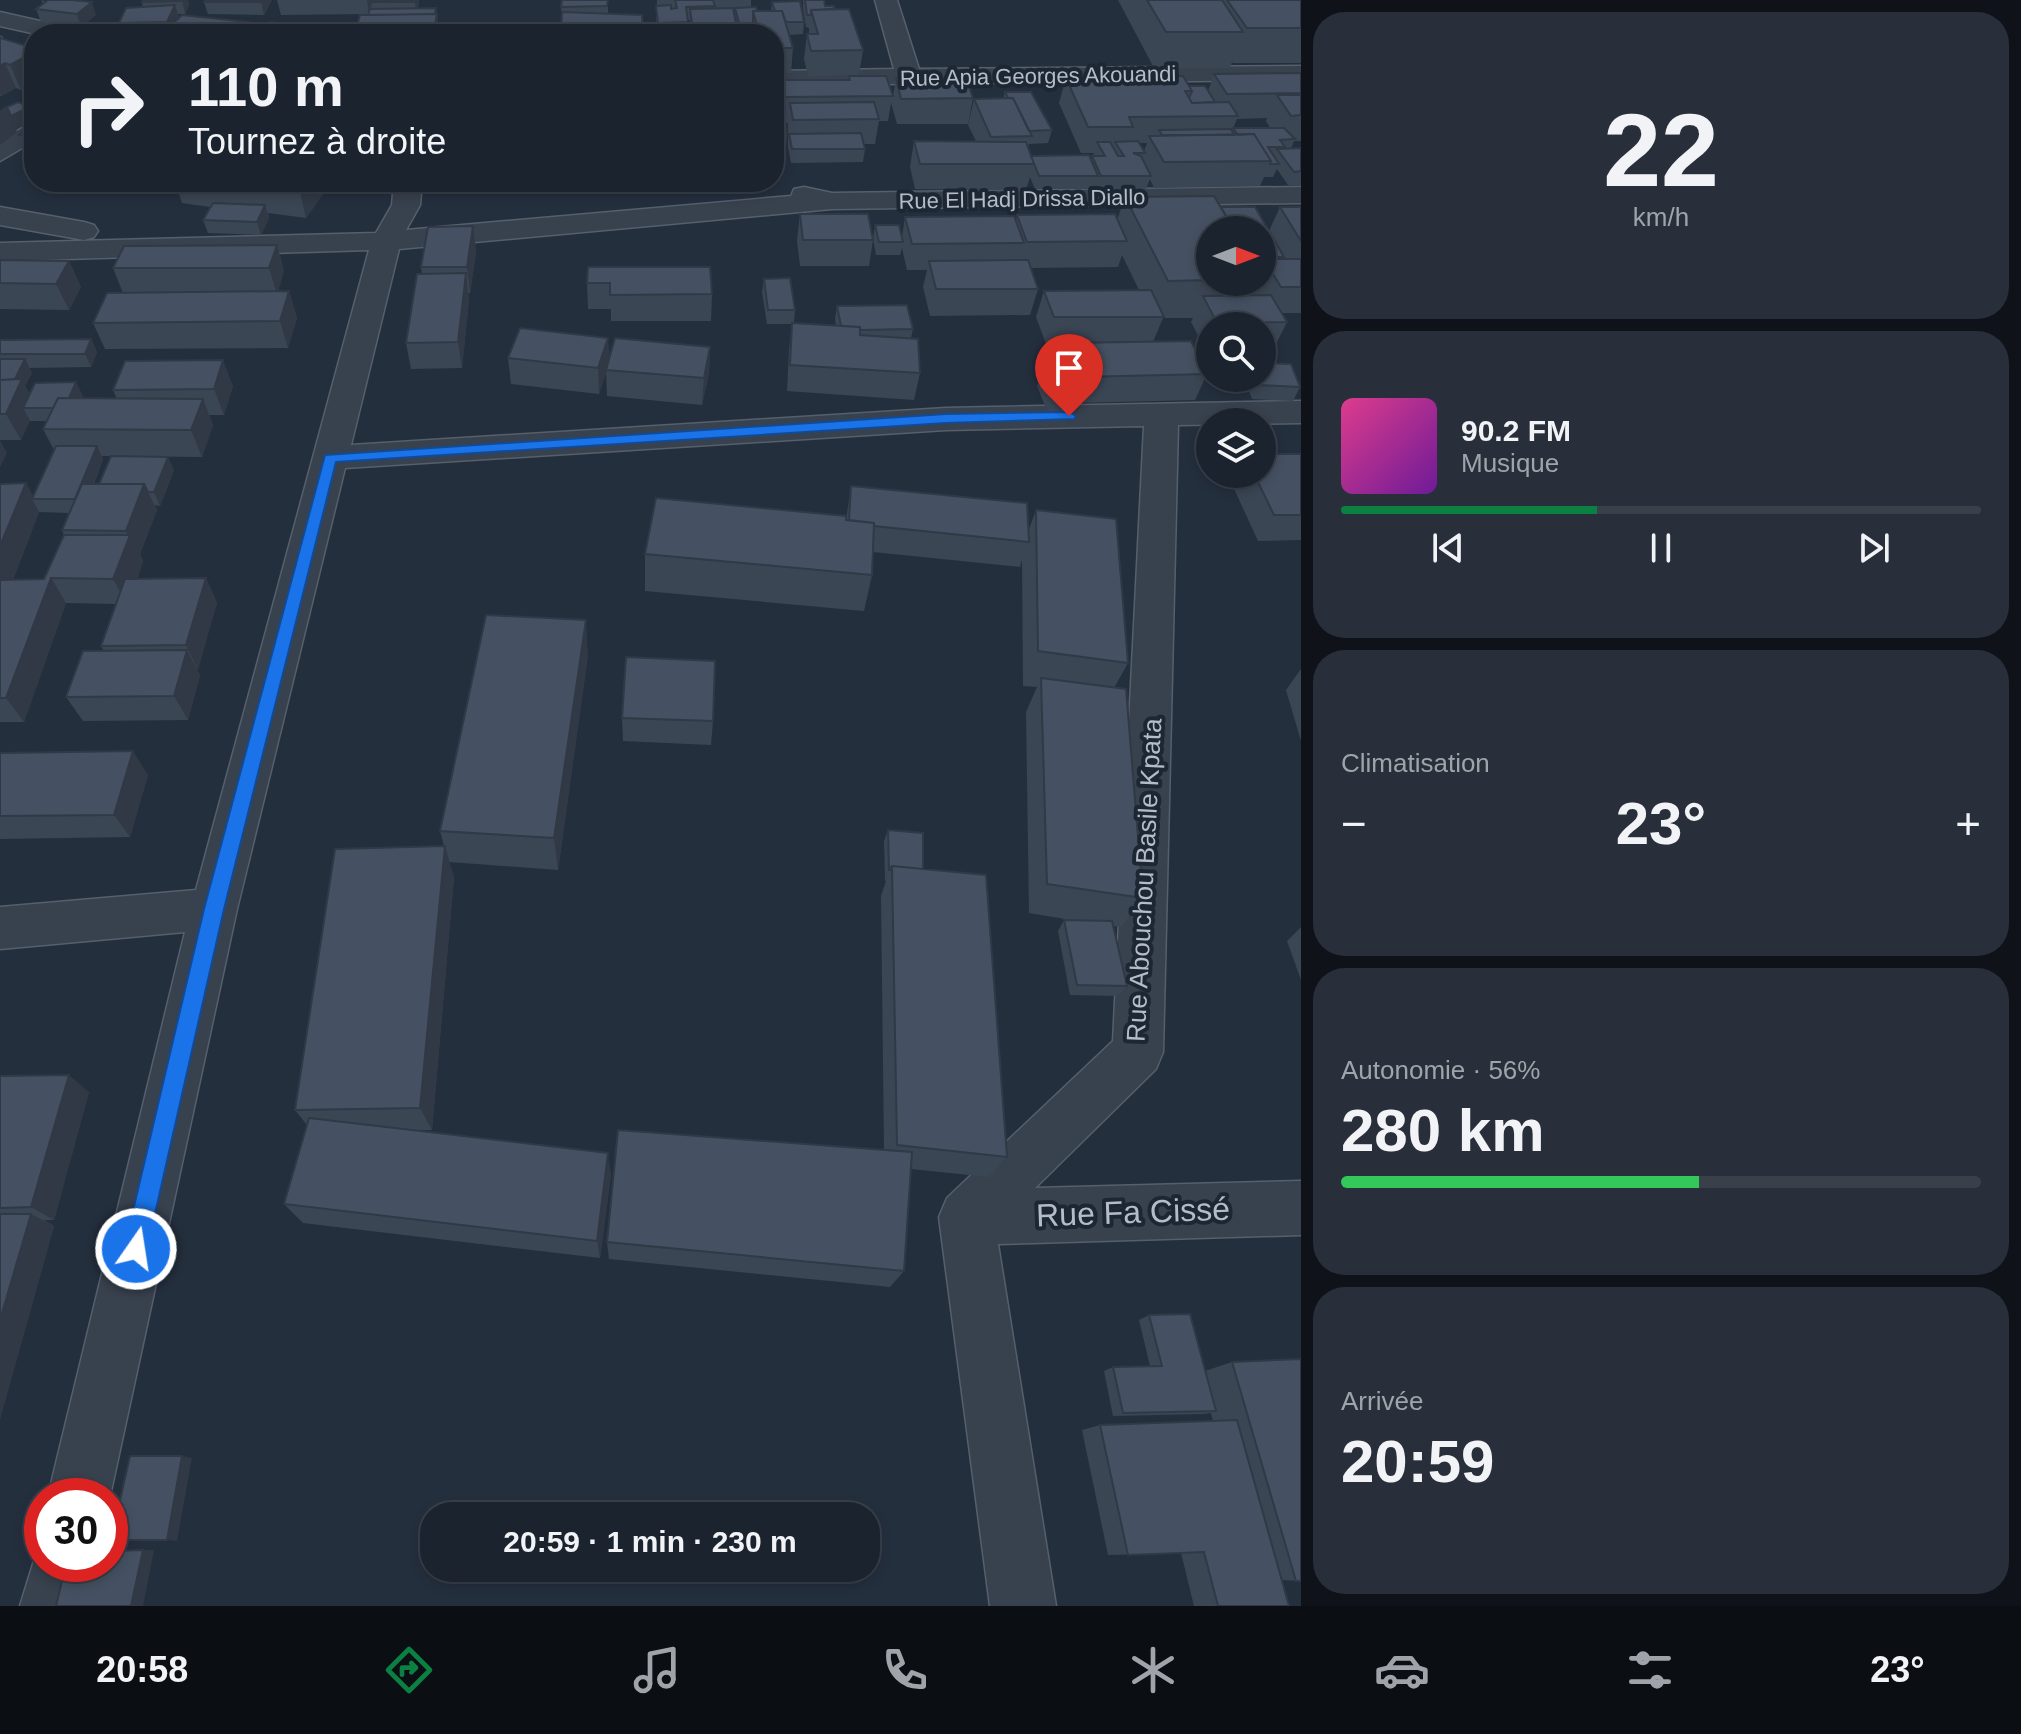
<!DOCTYPE html>
<html lang="fr">
<head>
<meta charset="utf-8">
<style>
  :root { --surface:#1b232e; --page:#282f3a; --text:#f1f3f6; --muted:#a0a4aa; --line:#39404a; --accent:#0b8043 }
  body { margin:0; font-family:Helvetica,sans-serif; background:var(--page); color:var(--text); height:100vh; display:flex; flex-direction:column; font-size:30px; white-space:nowrap }
  * { box-sizing:border-box; margin:0 }
  p { font-size:26px; color:var(--muted) }
  .icon { flex:none; width:44px; height:44px; fill:none; stroke:currentColor; stroke-width:2; stroke-linecap:round; stroke-linejoin:round }
  .map { position:relative; flex:1; overflow:hidden }
  .sheet { display:flex; flex-direction:column; gap:12px; padding:12px; background:#0f1319; width:720px }
  .sheet>* { flex:none }
  .guide { position:absolute; left:24px; top:24px; width:760px; height:168px; border-radius:32px; box-shadow:0 4px 12px #0003,0 0 0 2px var(--line); background:#1b232e; color:var(--text); overflow:hidden }
  .needle { width:52px; rotate:90deg }
  .buttons { position:absolute; left:1196px; top:216px; display:grid; gap:16px }
  .buttons a { display:grid; place-items:center; width:80px; height:80px; border-radius:50%; background:var(--surface); box-shadow:0 4px 12px #0003,0 0 0 2px var(--line); font-size:40px }
  .speed { position:absolute; left:24px; top:1478px; display:flex; gap:16px; font-size:40px; font-weight:700; text-align:center }
  .speed>* { display:grid; place-content:center; width:104px; height:104px; border-radius:50%; background:var(--surface); box-shadow:0 4px 12px #0003,0 0 0 2px var(--line); line-height:1 }
  .speed .limit { border:12px solid #d22; background:#fff; color:#111 }
  .pin { position:absolute; display:grid; place-items:center; width:68px; height:68px; color:#fff; margin:-82px -34px; border-radius:50% 50% 50% 0; rotate:-45deg; box-shadow:0 0 8px #0007 }
  .pin .icon { rotate:45deg }
  .me { position:absolute; width:88px; margin:-44px; rotate:13deg; stroke-linejoin:round; filter:drop-shadow(0 0 6px #0008) }
  .turn { display:flex; align-items:center; gap:28px; height:168px; padding:0 32px; font-size:36px }
  .turn .icon { width:104px; height:104px; stroke-width:2.5 }
  .turn b { display:block; font-size:56px; line-height:68px }
  .big { font-size:60px; font-weight:700; line-height:1.1 }
  .sheet .card { flex:1; display:flex; flex-direction:column; justify-content:center; gap:12px; min-width:0; padding:0 28px; border-radius:32px; background:var(--page) }
  .sheet .dial { align-items:center; gap:0 }
  .dial b { font-size:104px; line-height:1 }
  .song { display:flex; align-items:center; gap:24px }
  .cover { width:96px; height:96px; border-radius:12px; background:linear-gradient(135deg,hsl(330 70% 55%),hsl(280 70% 35%)) }
  .played { height:8px; border-radius:4px; background:linear-gradient(90deg,var(--accent) 40%,var(--line) 40%) }
  .keys { display:flex; justify-content:space-around; direction:ltr }
  .heat { display:flex; justify-content:space-between; align-items:center; font-size:44px; direction:ltr }
  .charge { height:12px; border-radius:6px; background:linear-gradient(90deg,#34c759 56%,var(--line) 0) }
  .trip { position:absolute; left:420px; top:1502px; width:460px; height:80px; border-radius:32px; background:var(--surface); box-shadow:0 4px 12px #0003,0 0 0 2px var(--line); font-weight:700; line-height:80px; text-align:center }
  .tabs { display:flex; height:128px; justify-content:space-around; align-items:center; background:#0b0e12; color:var(--muted) }
  .tabs .icon { width:56px; height:56px }
  .tabs .selected { color:var(--accent) }
  .tabs b { font-size:36px; color:var(--text) }
  main { display:flex; flex:1; min-height:0 }
  .map>svg:first-child { display:block }
</style>
</head>
<body>
<main>
<div class="map">
<svg width="1301" height="1606" viewBox="0 0 1301 1606">
  <rect width="100%" height="100%" fill="#242f3e"/>
  <g fill="none" stroke-linecap="round" stroke-linejoin="round">
    <defs>
      <path id="minor" d="M875 0H897L919 69 1301 66V80L774 85V71L894 69Z
        M0 12 75 29 79 34H36L0 26Z
        M34 121V141L0 161V141Z
        M394 182H422L420 205 406 230 791 196 794 189 804 187 832 193 1301 187V203L832 209 399 249 351 445 946 408 1301 401V423L1178 425 1163 1052 1156 1069 1035 1188 1301 1181V1235L998 1244 1056 1606H990L939 1217 947 1198 1113 1041 1144 426 946 430 345 468 237 909 110 1496H48L185 932 0 949V907L196 890 369 250 0 261V243L376 233 392 205Z
        M0 207 84 222 94 225 98 231 94 237 84 240 0 225Z
        M40 1541 42 1564H95L86 1606H20Z"/>
    </defs>
    <use href="#minor" stroke="#565f6c" stroke-width="3"/>
    <use href="#minor" fill="#38414e" fill-rule="evenodd"/>
  </g>
  <path fill="#3b4654" fill-rule="evenodd" d="M41 0 96 15 81 27 41 22 36 9 43 4Z
    M143 0H188L189 5 185 14H178L179 17 248 22 251 34H122L119 23 143 7 142 2Z
    M205 0H272L264 15 208 14 204 2Z
    M277 0H419L418 8H436L439 29 357 31 356 29 368 14 281 15Z
    M608 0V14L562 19 561 7Z
    M657 0H751V8L757 11H771L772 2 804 22 803 34 789 35 793 48 791 73H774V34H738L736 24 735 34H692L690 20H688V34H658L656 18Z
    M803 0H824L825 6 834 9 863 50 859 75 808 76 804 59 807 34H809V28L806 27 803 8Z
    M1118 0H1301V63H1233L1232 62 1230 68H1154Z
    M0 35 3 36 4 39 34 48V82L21 90 16 88 1 96H0Z
    M1301 73V141H1294L1291 149 1301 148V185H1288L1277 169 1273 177H1264L1260 186 1154 188 1150 179 1146 189H1096L1094 185 1093 189H1035L1030 177 1026 190 915 189 910 167 914 141H976L968 125 974 99H1003L1005 92 1052 130 1048 143 1029 144 1028 149 1031 156 1091 160 1094 153H1081L1059 103 1066 78 1189 86 1208 91 1214 74ZM1267 118 1266 121 1270 128H1233L1232 131 1237 119ZM1139 143H1147L1144 151Z
    M902 75 935 78 973 98 968 124H897L891 103 888 121H879L875 144H864L865 149 863 162 791 163 788 147V123H785L787 134 785 160H774V92L779 114H780L778 106 781 80H849V76L893 96 896 78H902Z
    M34 123V162L30 161 19 135Z
    M175 182H324L321 186 323 194 306 218 268 213 269 218 261 235 208 233 203 220 210 207 182 203Z
    M1125 197 1221 207 1269 231 1280 207H1301V313H1282L1287 322 1274 348H1262V326H1210V349H1205L1191 322 1193 318H1163L1153 342 1207 374 1195 400 1075 403 1072 412 1048 413 1037 386 1042 372H1058L1057 370 1066 344H1046L1036 317 1044 291 1139 290 1122 255 1118 267 1031 268 1038 289 1030 315 930 316 923 287 927 270H907L902 248 900 255H876L873 239 875 225 902 237 905 217 1016 221 1017 215 1117 220ZM1210 230H1262V282H1210Z
    M800 214 873 240 869 266H800L797 241Z
    M473 226 476 252 470 293H468L469 300 462 368 411 369 406 343 422 274 421 267Z
    M277 245 284 271 278 291H289L297 318 288 348 105 349 93 323 123 293 113 268Z
    M0 260 69 261 81 287 69 310 0 309Z
    M588 267 712 294 711 321H611V309H588L587 283Z
    M764 279 795 310 794 323 836 326 835 319 837 306 913 329 911 338 920 373 914 400 787 391 789 349 792 324H767L762 292Z
    M608 338 609 360 710 347 709 373 702 405 607 396 606 372 599 394 511 384 508 358Z
    M91 339 97 352 91 367 29 368 32 373 25 386 30 394 83 396 82 398 117 399 113 390 233 386 224 415H209L213 425 202 457 102 456 103 459 94 484 174 470 160 506 155 505 157 510 140 554 143 561 137 579 206 578 217 603 197 670 200 675 188 720 83 721 66 697 104 651 101 646 116 604 66 603 24 722H0V484L33 496 54 450 43 429 46 421H30V420L21 440H0V340ZM39 512 70 513 62 530 64 535 44 579 13 580Z
    M1244 378H1262L1300 387 1293 401 1252 399Z
    M1301 454V540L1258 541 1230 480 1234 474H1262Z
    M851 486 1029 529 1036 510 1128 663 1114 688 1143 898 1121 927 1113 926 1127 986 1118 996 1070 995 1058 931 1064 920 1077 921 1029 913 1026 712 1037 687 1023 686 1022 560 1020 567 873 552 872 575 864 611 645 591V554L846 520Z
    M588 655 558 870 449 862 454 877 432 1130H415L611 1174 600 1258 303 1223 284 1204 307 1125 295 1110 444 846 440 831Z
    M1301 669V741L1286 690Z
    M622 718 713 721 711 745 623 741Z
    M0 753 148 775 130 837 0 839Z
    M888 830 923 869 1007 1157 989 1177 911 1169 904 1271 890 1287 609 1259 607 1242 884 1150 881 896 886 881H885L884 841Z
    M1301 927V980L1287 941Z
    M0 1076 89 1092 54 1220H44L54 1226 0 1419Z
    M1149 1315 1205 1371 1232 1362 1301 1581 1282 1580 1289 1606H1194L1181 1553 1108 1555 1082 1430 1100 1425 1213 1421 1211 1413 1204 1414 1113 1416 1104 1371 1113 1367 1150 1366 1139 1320Z"/>
  <path fill="#303945" d="M182 0H188L189 5 185 14Z
    M262 0H272L264 15 261 2Z
    M367 0H373L369 14Z
    M415 0H419L416 14 415 2Z
    M92 2 96 15 81 27 77 14Z
    M175 5 179 17 169 28 167 22Z
    M436 8 438 21 439 34H435L434 23Z
    M248 22 251 34H237Z
    M34 52V82L21 90 10 65Z
    M5 63 16 88 1 96 0 93V66Z
    M6 106 11 116 30 107 34 117V120L16 129 17 132 0 145V111Z
    M307 182H321L323 194 306 218 300 192Z
    M265 205 269 218 261 235 257 222Z
    M473 226 476 252 470 293 467 267Z
    M277 245 284 271 277 294 269 268Z
    M69 261 81 287 69 310 56 284Z
    M466 273 469 300 462 368 458 342Z
    M289 291 297 318 288 348 280 321Z
    M608 338 609 364 599 394 598 368Z
    M91 339 97 352 91 367 85 354Z
    M710 347 709 373 702 405 704 378Z
    M25 359 32 373 25 386 36 406 23 408 30 420 21 440 6 414 10 388Z
    M223 360 233 386 224 415 214 389Z
    M76 382 83 396 71 421 64 408Z
    M203 399 213 425 202 457 191 430Z
    M0 440 7 453 0 467Z
    M97 446 103 459 82 513 75 499Z
    M168 457 174 470 160 506 154 492Z
    M26 483 35 499H32L39 512 3 606 0 625V546Z
    M144 484 157 510 140 554 143 561 127 604 113 579 129 538 126 531Z
    M51 578 66 603 24 722 6 698Z
    M206 578 217 603 198 670 186 645Z
    M586 620 588 655 558 870 554 838Z
    M187 650 200 675 188 720 174 696Z
    M133 751 148 775 130 837 114 815Z
    M445 846 454 877 432 1130 420 1108Z
    M69 1075 89 1092 54 1220 31 1207Z
    M608 1153 611 1174 600 1258 597 1241Z
    M31 1214 54 1226 0 1419V1320Z
    M182 1456 192 1458 177 1541 167 1540Z
    M143 1550H154L143 1606H131Z"/>
  <path fill="#455162" stroke="#303945" stroke-width="2" d="M48 0H72L92 2 77 14 36 9Z
    M143 0H182L181 1 142 2Z
    M205 0H262L261 2H204Z
    M373 0H415V2H372Z
    M562 0H608L607 6 561 7Z
    M675 0H713L715 6 686 7 688 22 658 23 656 6 671 5V9L677 8Z
    M805 0H824L825 6H834V9L811 10V15H807Z
    M1147 0H1222L1243 32H1166Z
    M1227 0H1301V28H1247Z
    M800 1 804 22H786L782 11H775L772 2Z
    M175 5 167 22 119 23 126 8Z
    M756 7 757 11H753V23H739L735 8Z
    M436 8 435 14 368 15 370 9Z
    M733 8 736 23H692L690 9Z
    M849 9 863 50 811 51 807 34H818L811 10Z
    M753 11H782L793 48H774V34H759Z
    M562 12 642 15 643 34H561Z
    M437 14 434 30 466 29 465 34H356L357 31H389L356 29 360 15Z
    M182 15 248 22 237 34H225L168 28Z
    M271 22 325 32 323 34H254Z
    M473 32H555V34H472Z
    M0 38 34 48V52L10 65 5 63 0 66Z
    M1301 73V93L1227 94 1214 74Z
    M902 75H934L935 78H903Z
    M849 76H886L893 96 784 97 781 80H850Z
    M1183 76 1192 91H1185L1192 103 1229 102 1238 116 1129 117 1133 127H1088L1066 78Z
    M896 78H966L973 98 901 99Z
    M1189 86H1205L1215 102 1192 103 1189 98 1192 91Z
    M774 92H775L779 112H774Z
    M1005 92H1031L1052 130 1029 131 1013 98H1008Z
    M1277 95H1301V115L1291 116Z
    M1013 98 1032 136 991 137 974 99Z
    M18 102 30 107 11 116 7 107Z
    M874 102 879 119 793 120 790 103Z
    M774 114H784L787 134 774 135Z
    M34 123V138L19 135Z
    M1233 128H1284L1295 139 1280 140 1285 147H1268L1279 164H1270L1271 161 1254 134 1238 135Z
    M1231 129 1234 135H1162L1159 130Z
    M861 133 865 149H792L789 134Z
    M1254 134 1271 161 1164 162 1149 136Z
    M914 141 1026 142 1034 164H920Z
    M1138 141 1145 153H1133L1141 156 1151 176H1101L1092 156H1105L1097 142H1110L1118 156H1124L1115 142Z
    M1301 148V171L1294 172 1277 149Z
    M1089 155 1098 176H1039L1031 156Z
    M213 182H307L300 192Z
    M1214 196 1234 230H1210V280L1168 281 1125 197Z
    M213 203 265 205 257 222 203 220Z
    M1221 207H1255L1284 257H1262V230H1234Z
    M1280 207H1301V241Z
    M800 214H868L873 240H803Z
    M1115 214 1127 241 1027 242 1017 215Z
    M1014 216 1024 243 912 244 905 217Z
    M875 225H899L903 242H879Z
    M473 226 467 267H421L428 227Z
    M277 245 269 268H113L124 246Z
    M1264 259H1301V287H1281Z
    M0 260 69 261 56 284 0 283Z
    M1028 260 1038 289H936L929 261Z
    M588 267H710L712 294 610 295V283H587Z
    M466 273 458 342 406 343 417 274Z
    M790 278 795 310H768L764 279Z
    M1151 290 1164 317H1054L1044 291Z
    M289 291 280 321 93 323 107 293Z
    M1271 295 1287 322 1217 323 1203 296Z
    M907 305 913 329 860 330V327L841 326 837 306Z
    M792 323 860 327V335L918 339 920 373 790 365Z
    M520 328 608 338 598 368 508 358Z
    M615 338 710 347 704 378 606 370Z
    M91 339 85 354H0V340Z
    M1191 341 1207 374 1079 377 1066 343Z
    M0 359H25L15 379 0 380Z
    M223 360 214 389 113 390 125 361Z
    M1262 363 1291 364 1300 387 1259 385 1256 378H1262Z
    M1065 371 1077 398 1053 399 1042 372Z
    M22 379 6 414H0V380Z
    M76 382 69 398H58L53 408H23L35 383Z
    M58 398 203 399 191 430 43 429Z
    M56 446H97L75 499H32Z
    M1262 454H1301V515H1274L1254 474H1262Z
    M111 456 168 457 154 492H148L144 484H99Z
    M26 483 0 546V484Z
    M82 484H144L126 531 62 530Z
    M851 486 1027 503 1029 542 874 526V523L849 520Z
    M656 498 846 516V520L874 523 872 575 645 554Z
    M1036 510 1116 519 1128 663 1038 651Z
    M64 535H130L113 579 51 578 6 698H0V580L44 579Z
    M206 578 186 645 101 646 125 579Z
    M486 615 586 620 554 838 440 831Z
    M187 650 174 696 66 697 83 651Z
    M626 657 715 661 713 721 622 718Z
    M1041 678 1126 689 1143 898 1047 884Z
    M133 751 114 815 0 816V753Z
    M888 830 923 833V869L892 866 890 870H889Z
    M445 846 420 1108 295 1110 335 849Z
    M892 866 986 875 1007 1157 897 1145Z
    M1064 920 1112 921 1127 986 1077 985Z
    M69 1075 31 1207 0 1208V1076Z
    M309 1118 608 1153 597 1241 284 1204Z
    M618 1130 912 1152 904 1271 607 1242Z
    M0 1214H31L0 1320Z
    M1190 1314 1216 1411 1123 1413 1113 1367 1162 1366 1149 1315Z
    M1301 1359V1581H1296L1232 1362Z
    M1237 1420 1289 1606H1218L1204 1552 1128 1555 1100 1425Z
    M130 1456H182L167 1540H111Z
    M143 1550 131 1606H56L66 1564H110V1551Z"/>
  <path fill="#1a73e8" stroke="#114b97" stroke-width="2" d="M1069 412 1076 416 1074 419 946 423 336 462 224 909 147 1249 144 1257 136 1260 127 1257 124 1249 204 909 325 455 946 414Z"/>
  <g text-anchor="middle" dominant-baseline="central" stroke-width="8" stroke-linejoin="round" paint-order="stroke">
    <g font-size="22" fill="#b4bcc9" stroke="#1d2633">
      <text transform="translate(1038 76) rotate(-1)">Rue Apia Georges Akouandi</text>
      <text transform="translate(1022 199) rotate(-1)">Rue El Hadj Drissa Diallo</text>
    </g>
    <g font-size="26" fill="#b4bcc9" stroke="#1d2633">
      <text transform="translate(1144 880) rotate(-87)">Rue Abouchou Basile Kpata</text>
    </g>
    <g font-size="32" fill="#b4bcc9" stroke="#1d2633">
      <text transform="translate(1133 1212) rotate(-2)">Rue Fa Cissé</text>
    </g>
  </g>
</svg>
<div class="buttons">
<a><svg class="needle" viewBox="-14 -14 28 28"><path d="M0-13l5 13h-10z" fill="#e53935"/><path d="M0 13l5-13h-10z" fill="#a0a4aa"/></svg></a>
<a><svg class="icon" aria-label="search" viewBox="0 0 24 24"><circle cx="10" cy="10" r="6"/><path d="M15 15l6 6"/></svg></a>
<a><svg class="icon" aria-label="layers" viewBox="0 0 24 24"><path d="M12 4l9 5-9 5-9-5zM3 14l9 5 9-5"/></svg></a>
</div>
<div class="speed"><div class="limit">30</div></div>
<div class="pin" style="left:1069px;top:416px;background:#d93025"><svg class="icon" aria-label="arrive" viewBox="0 0 24 24"><path d="M6 21V4h12l-3 4 3 4H6"/></svg></div>
<svg class="me" style="left:136px;top:1249px" viewBox="-20 -20 40 40"><circle r="17" fill="#1a73e8" stroke="#fff" stroke-width="3"/><path d="M0-11L8 9 0 5-8 9z" fill="#fff"/></svg>
<div class="trip">20:59 · 1 min · 230 m</div>
<div class="guide">
<div class="turn"><svg class="icon" aria-label="right" viewBox="0 0 24 24"><path d="M7 20v-9h11M14 6l5 5-5 5"/></svg><div><b>110 m</b>Tournez à droite</div></div>
</div>
</div>
<section class="sheet">
<div class="card dial"><b>22</b><p>km/h</p></div>
<div class="card">
<div class="song"><i class="cover"></i><div><b>90.2 FM</b><p>Musique</p></div></div>
<div class="played"></div>
<div class="keys"><svg class="icon" aria-label="previous" viewBox="0 0 24 24"><path d="M18 5L8 12l10 7zM5 5v14"/></svg><svg class="icon" aria-label="pause" viewBox="0 0 24 24"><path d="M8 5v14M16 5v14"/></svg><svg class="icon" aria-label="next" viewBox="0 0 24 24"><path d="M6 5l10 7-10 7zM19 5v14"/></svg></div>
</div>
<div class="card"><p>Climatisation</p>
<div class="heat"><a>−</a><b class="big">23°</b><a>+</a></div>
</div>
<div class="card"><p>Autonomie · 56%</p><b class="big">280 km</b><div class="charge"></div></div>
<div class="card"><p>Arrivée</p><b class="big">20:59</b></div>
</section>
</main>
<nav class="tabs">
<b>20:58</b>
<svg class="icon selected" aria-label="directions" viewBox="0 0 24 24"><path d="M12 3l9 9-9 9-9-9zM9 14v-3h6M13 9l2 2-2 2"/></svg>
<svg class="icon" aria-label="music" viewBox="0 0 24 24"><path d="M9 18V5l10-2v13"/><circle cx="6" cy="18" r="3"/><circle cx="16" cy="16" r="3"/></svg>
<svg class="icon" aria-label="phone" viewBox="0 0 24 24"><path d="M5 4h4l2 5-3 2q2 4 5 5l2-3 5 2v4C11 20 4 13 5 4z"/></svg>
<svg class="icon" aria-label="climate" viewBox="0 0 24 24"><path d="M12 3v18M4 7l16 10M4 17L20 7"/></svg>
<svg class="icon" aria-label="car" viewBox="0 0 24 24"><path d="M5 17H2v-5l4-1 3-4h7l3 4 3 1v5h-3M9 17h6M6 11h13"/><circle cx="7" cy="17" r="2"/><circle cx="17" cy="17" r="2"/></svg>
<svg class="icon" aria-label="filters" viewBox="0 0 24 24"><path d="M4 7h16M4 17h16"/><circle cx="9" cy="7" r="2"/><circle cx="15" cy="17" r="2"/></svg>
<b>23°</b>
</nav>
</body>
</html>
